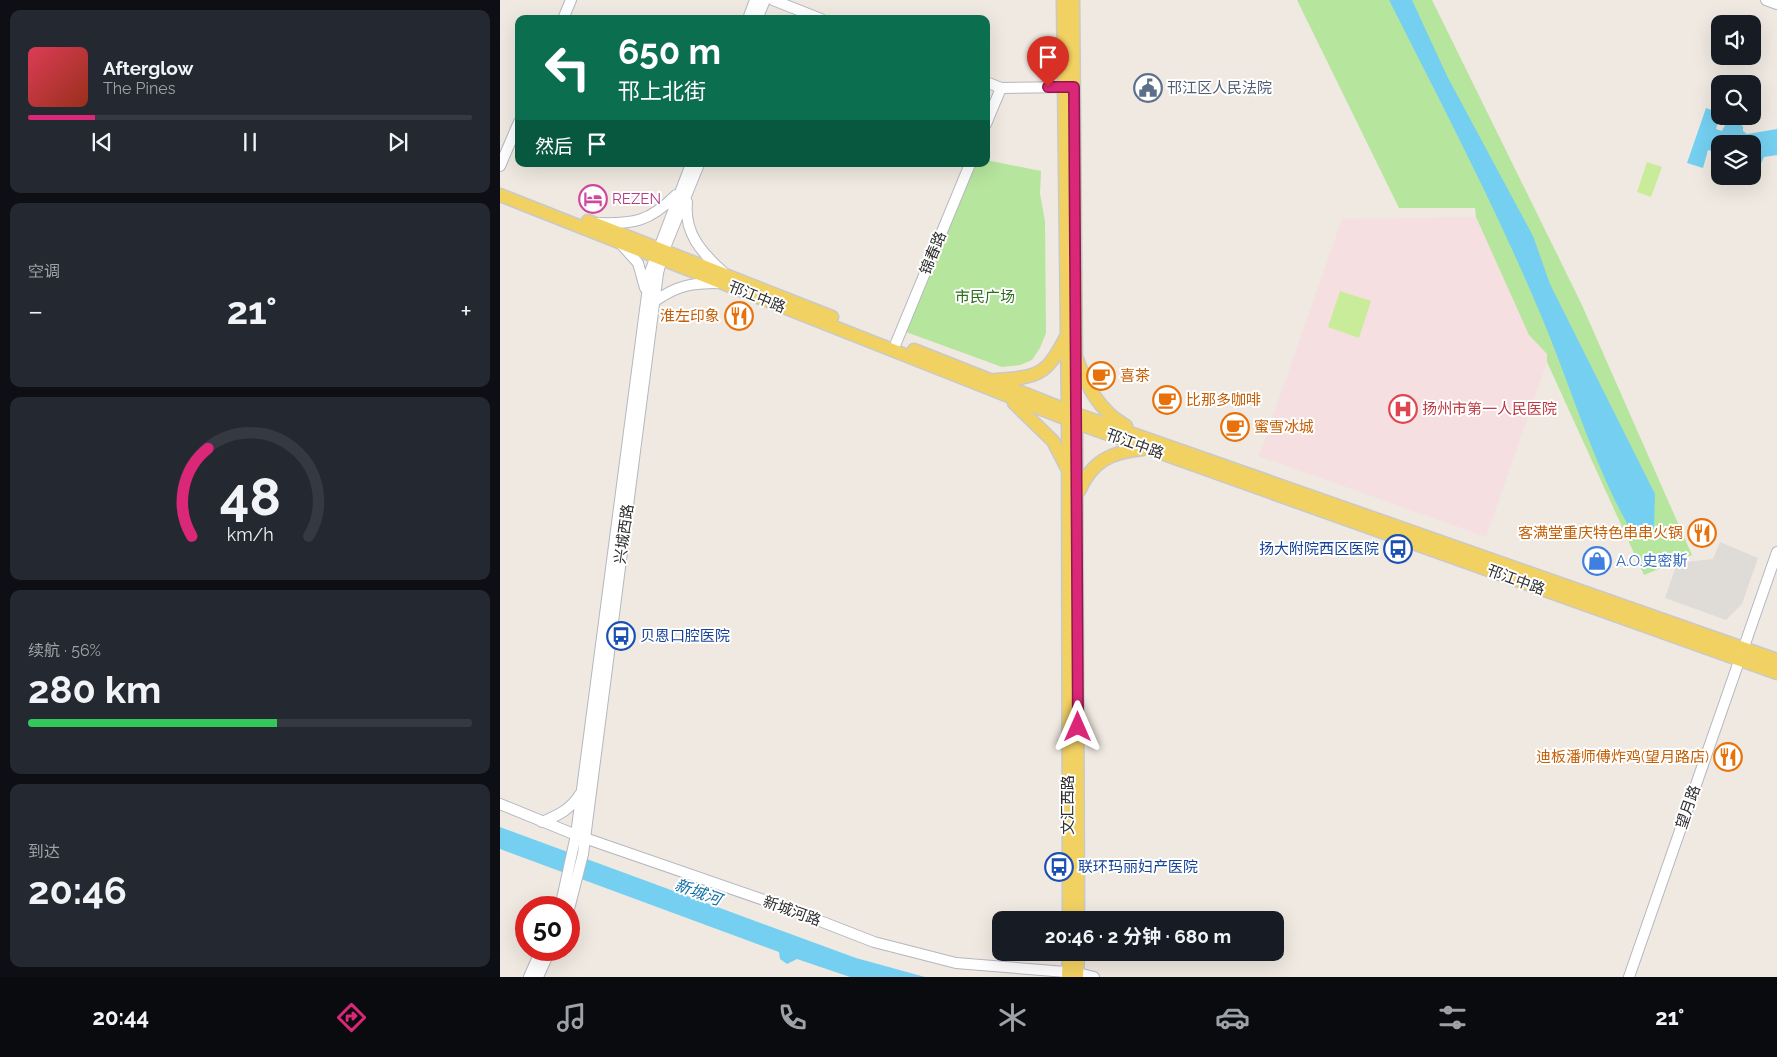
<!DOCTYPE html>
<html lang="zh">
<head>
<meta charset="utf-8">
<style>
  :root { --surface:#171b24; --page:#242831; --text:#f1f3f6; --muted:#9ea1a6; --line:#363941; --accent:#db2777 }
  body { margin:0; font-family:Raleway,"Noto Sans SC",sans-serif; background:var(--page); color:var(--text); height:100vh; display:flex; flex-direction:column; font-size:19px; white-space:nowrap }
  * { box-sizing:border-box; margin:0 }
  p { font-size:16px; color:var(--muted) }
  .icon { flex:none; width:28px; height:28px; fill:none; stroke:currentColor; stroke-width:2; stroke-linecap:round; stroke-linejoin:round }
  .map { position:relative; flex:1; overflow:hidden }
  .panel { display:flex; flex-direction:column; gap:10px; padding:10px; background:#0d0f14; width:500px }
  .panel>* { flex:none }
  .top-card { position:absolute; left:15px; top:15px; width:475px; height:152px; border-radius:10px; box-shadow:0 5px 20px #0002; background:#0b6e4f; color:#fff; overflow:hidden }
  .buttons { position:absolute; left:1211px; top:15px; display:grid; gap:10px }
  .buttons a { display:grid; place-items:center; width:50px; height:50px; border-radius:10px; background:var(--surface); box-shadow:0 5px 20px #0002; font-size:25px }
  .speed { position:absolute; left:15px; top:896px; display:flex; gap:10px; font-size:25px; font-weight:700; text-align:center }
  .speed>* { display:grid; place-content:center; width:65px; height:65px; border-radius:50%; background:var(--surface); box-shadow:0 5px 20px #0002; line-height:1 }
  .speed .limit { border:8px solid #d22; background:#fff; color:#111 }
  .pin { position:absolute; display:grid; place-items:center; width:42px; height:42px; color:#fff; margin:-51px -21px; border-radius:50% 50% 50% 0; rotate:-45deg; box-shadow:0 0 5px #0007 }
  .pin .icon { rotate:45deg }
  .me { position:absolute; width:55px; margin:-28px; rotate:0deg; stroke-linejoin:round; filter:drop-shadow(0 0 4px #0008) }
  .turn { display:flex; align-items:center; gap:18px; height:105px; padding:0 20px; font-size:22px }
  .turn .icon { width:65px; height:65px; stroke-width:2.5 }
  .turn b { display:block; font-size:35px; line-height:42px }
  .then { display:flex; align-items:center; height:48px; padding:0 20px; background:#0003; gap:10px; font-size:19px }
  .big { font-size:38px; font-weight:700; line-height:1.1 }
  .panel .tile { flex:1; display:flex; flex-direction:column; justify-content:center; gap:8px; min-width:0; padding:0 18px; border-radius:10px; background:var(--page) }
  .panel .dial { align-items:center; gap:0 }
  .dial svg { height:130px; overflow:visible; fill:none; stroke:var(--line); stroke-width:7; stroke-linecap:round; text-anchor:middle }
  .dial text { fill:var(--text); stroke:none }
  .song { display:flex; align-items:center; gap:15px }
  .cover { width:60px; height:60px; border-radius:8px; background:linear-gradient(135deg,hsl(350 70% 55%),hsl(10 70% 35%)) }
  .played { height:5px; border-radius:2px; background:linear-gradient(90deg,var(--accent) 15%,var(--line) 15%) }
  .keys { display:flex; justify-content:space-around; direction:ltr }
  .heat { display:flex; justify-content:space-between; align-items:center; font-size:28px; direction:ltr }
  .charge { height:8px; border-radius:4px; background:linear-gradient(90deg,#34c759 56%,var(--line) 0) }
  .trip { position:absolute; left:492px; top:911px; width:292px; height:50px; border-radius:10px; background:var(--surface); box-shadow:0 5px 20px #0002; font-weight:700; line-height:50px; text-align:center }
  .dock { display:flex; height:80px; justify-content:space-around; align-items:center; background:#090b0e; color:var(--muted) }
  .dock .icon { width:35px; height:35px }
  .dock .active { color:var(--accent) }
  .dock b { font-size:22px; color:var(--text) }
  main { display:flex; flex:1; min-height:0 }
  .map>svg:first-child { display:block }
</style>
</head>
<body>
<main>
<section class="panel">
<div class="tile">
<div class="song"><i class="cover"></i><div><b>Afterglow</b><p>The Pines</p></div></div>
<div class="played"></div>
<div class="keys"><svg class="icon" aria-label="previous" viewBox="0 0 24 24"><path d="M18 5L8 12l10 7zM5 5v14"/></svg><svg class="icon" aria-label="pause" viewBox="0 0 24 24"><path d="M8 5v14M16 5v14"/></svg><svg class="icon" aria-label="next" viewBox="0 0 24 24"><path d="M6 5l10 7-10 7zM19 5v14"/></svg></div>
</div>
<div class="tile"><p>空调</p>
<div class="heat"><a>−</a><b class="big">21°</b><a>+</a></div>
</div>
<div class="tile dial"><svg viewBox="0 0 100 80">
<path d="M14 69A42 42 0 1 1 86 69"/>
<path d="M14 69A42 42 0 0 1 24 15" stroke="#db2777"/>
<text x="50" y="56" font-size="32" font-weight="700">48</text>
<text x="50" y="72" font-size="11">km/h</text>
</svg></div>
<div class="tile"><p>续航 · 56%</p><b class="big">280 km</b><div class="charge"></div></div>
<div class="tile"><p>到达</p><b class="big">20:46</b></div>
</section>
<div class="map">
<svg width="1277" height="977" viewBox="0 0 1277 977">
  <rect width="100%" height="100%" fill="#efe9e1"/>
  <path fill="#f5dfe0" d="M976 217 1029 335 1047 354V362L986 537 759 456 842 219Z"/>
  <path fill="#b6e59e" d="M797 0H932L1081 303 1192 555 1144 575 1047 362V354L1029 335 976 217 975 208H899Z
    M486 160 541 171 540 194 545 221 546 333 540 348 532 360 520 365 502 367 406 332 472 164H486Z"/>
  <path fill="#c9ec9a" d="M1147 162 1162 167 1151 197 1137 192Z
    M840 291 871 301 859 338 828 327Z"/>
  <path fill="#dfdcd8" d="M1220 542 1258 558 1242 604 1226 620 1165 598 1177 563 1213 559Z"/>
  <path fill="#75cff0" d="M889 0H912L947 76 1033 236 1050 284 1155 494 1154 527 1136 539C1094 469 1072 388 1040 313 995 206 941 103 889 0Z
    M1206 108 1214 111V117L1218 122 1216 129 1222 131 1225 125 1234 122 1243 126V131L1247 134 1277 129V155L1264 157 1259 168 1253 166 1252 144H1220V154L1208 150 1203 168 1187 163Z
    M0 827 356 958 425 977H350L297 959 287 964 280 959 279 952 0 849Z"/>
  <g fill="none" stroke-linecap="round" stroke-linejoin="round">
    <defs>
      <path id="minor" d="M273 0 321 19
        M1266 0 1277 4
        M63 19 71 0
        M248 19 255 0
        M257 19 265 0
        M486 82 501 88 570 87
        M486 124 501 88
        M0 166 19 122
        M187 202C184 233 201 252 223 272
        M97 223C134 224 149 222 176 195
        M120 243 138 263 145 288
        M155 301C178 285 192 283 219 283
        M396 343 470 164
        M0 804 76 835 284 907 374 942 456 963 578 973 594 977
        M42 822C59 815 71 809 80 794
        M60 908 76 835 150 272 191 164
        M69 909 83 854 158 273 164 250 199 164
        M29 977 41 950
        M38 977 50 950
        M1129 977 1277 552"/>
      <path id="major" d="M563 0 568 411 569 920
        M573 0 576 365
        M0 195 577 423 1277 673
        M88 221 332 317
        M414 350 576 414 1277 660
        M576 357C587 386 598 410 626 426
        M495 380C538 377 546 376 566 337
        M514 403 553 441 567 468
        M576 415 578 920
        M579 491C592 461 611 452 643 449
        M568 977 569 952
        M577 977 578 952"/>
    </defs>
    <use href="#minor" stroke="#b4b7c1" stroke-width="12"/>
    <use href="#major" stroke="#c9c9c9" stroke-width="15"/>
    <use href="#minor" stroke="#fff" stroke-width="10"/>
    <use href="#major" stroke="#f2d163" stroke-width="12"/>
  </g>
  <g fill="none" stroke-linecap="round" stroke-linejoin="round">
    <defs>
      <path id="route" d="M548 87H574L578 727"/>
    </defs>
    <use href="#route" stroke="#8e194d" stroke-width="12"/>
    <use href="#route" stroke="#db2777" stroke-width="9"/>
  </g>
  <defs>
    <symbol id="civic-ring" viewBox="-11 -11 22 22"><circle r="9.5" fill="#fff" stroke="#5c6f8a" stroke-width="1.5"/><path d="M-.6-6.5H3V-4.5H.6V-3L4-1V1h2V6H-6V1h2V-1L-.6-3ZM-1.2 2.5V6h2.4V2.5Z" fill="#5c6f8a"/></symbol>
    <symbol id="hotel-ring" viewBox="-11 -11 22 22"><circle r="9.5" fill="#fff" stroke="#d1479c" stroke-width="1.5"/><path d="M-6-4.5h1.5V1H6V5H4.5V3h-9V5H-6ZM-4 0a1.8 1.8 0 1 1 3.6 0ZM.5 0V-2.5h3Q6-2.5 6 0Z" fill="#d1479c"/></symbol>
    <symbol id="restaurant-ring" viewBox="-11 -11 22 22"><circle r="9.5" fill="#fff" stroke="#e8710a" stroke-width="1.5"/><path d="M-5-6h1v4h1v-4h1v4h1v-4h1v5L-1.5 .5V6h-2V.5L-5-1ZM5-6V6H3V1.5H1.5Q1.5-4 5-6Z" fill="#e8710a"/></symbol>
    <symbol id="cafe-ring" viewBox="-11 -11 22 22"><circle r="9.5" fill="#fff" stroke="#e8710a" stroke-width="1.5"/><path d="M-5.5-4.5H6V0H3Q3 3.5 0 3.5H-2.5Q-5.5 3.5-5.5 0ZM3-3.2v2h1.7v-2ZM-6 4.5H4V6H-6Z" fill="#e8710a"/></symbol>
    <symbol id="hospital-ring" viewBox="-11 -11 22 22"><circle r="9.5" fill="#fff" stroke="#e0444e" stroke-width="1.5"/><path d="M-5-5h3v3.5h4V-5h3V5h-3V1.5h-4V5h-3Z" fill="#e0444e"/></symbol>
    <symbol id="bus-ring" viewBox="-11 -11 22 22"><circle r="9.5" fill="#fff" stroke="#1a4fb4" stroke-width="1.5"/><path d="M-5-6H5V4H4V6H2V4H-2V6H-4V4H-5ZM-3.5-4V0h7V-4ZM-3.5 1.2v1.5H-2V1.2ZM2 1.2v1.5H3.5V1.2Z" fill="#1a4fb4"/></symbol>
    <symbol id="shop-ring" viewBox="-11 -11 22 22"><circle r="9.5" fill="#fff" stroke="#3f7fe0" stroke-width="1.5"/><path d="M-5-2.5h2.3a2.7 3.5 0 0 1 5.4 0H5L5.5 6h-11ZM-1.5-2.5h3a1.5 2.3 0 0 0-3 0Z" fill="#3f7fe0"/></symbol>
  </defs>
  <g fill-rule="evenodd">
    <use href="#civic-ring" x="632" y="72" width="32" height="32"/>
    <use href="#hotel-ring" x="77" y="183" width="32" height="32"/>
    <use href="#restaurant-ring" x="223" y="300" width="32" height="32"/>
    <use href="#cafe-ring" x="585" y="360" width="32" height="32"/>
    <use href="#cafe-ring" x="651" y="384" width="32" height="32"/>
    <use href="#hospital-ring" x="887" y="393" width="32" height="32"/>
    <use href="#cafe-ring" x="719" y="411" width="32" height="32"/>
    <use href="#restaurant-ring" x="1186" y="517" width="32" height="32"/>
    <use href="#bus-ring" x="882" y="533" width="32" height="32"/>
    <use href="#shop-ring" x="1081" y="545" width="32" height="32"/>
    <use href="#bus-ring" x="105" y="620" width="32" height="32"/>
    <use href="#restaurant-ring" x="1212" y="741" width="32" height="32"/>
    <use href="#bus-ring" x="543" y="851" width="32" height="32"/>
  </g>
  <g text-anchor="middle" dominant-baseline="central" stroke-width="4" stroke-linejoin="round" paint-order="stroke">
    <g font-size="15" fill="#4e5e75" stroke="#fff" text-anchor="start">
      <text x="667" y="88">邗江区人民法院</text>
    </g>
    <g font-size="15" fill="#b23c85" stroke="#fff" text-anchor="start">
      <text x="112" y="199">REZEN</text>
    </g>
    <g font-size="15" fill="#2e2e2e" stroke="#fff">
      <text transform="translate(433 253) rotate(-68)">锦春路</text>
      <text transform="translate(257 297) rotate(22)">邗江中路</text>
      <text transform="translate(635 444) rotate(20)">邗江中路</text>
      <text transform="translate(124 534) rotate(-82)">兴城西路</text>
      <text transform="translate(1016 580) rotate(20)">邗江中路</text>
      <text transform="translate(568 805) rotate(-90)">文汇西路</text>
      <text transform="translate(1188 807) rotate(-71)">望月路</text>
      <text transform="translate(292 911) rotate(20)">新城河路</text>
    </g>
    <g font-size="15" fill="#2c6e1b" stroke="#fff">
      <text x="485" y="297">市民广场</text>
    </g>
    <g font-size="15" fill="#c56008" stroke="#fff" text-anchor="end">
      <text x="220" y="316">淮左印象</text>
      <text x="620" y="376" text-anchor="start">喜茶</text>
      <text x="686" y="400" text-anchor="start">比那多咖啡</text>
      <text x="754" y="427" text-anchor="start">蜜雪冰城</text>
      <text x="1183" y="533">客满堂重庆特色串串火锅</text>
      <text x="1209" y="757">迪板潘师傅炸鸡(望月路店)</text>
    </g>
    <g font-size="15" fill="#be3a42" stroke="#fff" text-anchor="start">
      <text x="922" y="409">扬州市第一人民医院</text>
    </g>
    <g font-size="15" fill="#164399" stroke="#fff" text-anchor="start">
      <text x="879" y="549" text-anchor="end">扬大附院西区医院</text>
      <text x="140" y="636">贝恩口腔医院</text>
      <text x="578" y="867">联环玛丽妇产医院</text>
    </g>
    <g font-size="15" fill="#366cbe" stroke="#fff" text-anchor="start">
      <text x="1116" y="561">A.O.史密斯</text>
    </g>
    <g font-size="16" font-style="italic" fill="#0d6fa3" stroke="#fff">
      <text transform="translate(198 892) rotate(20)">新城河</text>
    </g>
  </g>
</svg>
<div class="buttons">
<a><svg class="icon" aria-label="sound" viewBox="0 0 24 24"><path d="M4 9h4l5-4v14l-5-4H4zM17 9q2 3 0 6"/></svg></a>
<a><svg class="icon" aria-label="search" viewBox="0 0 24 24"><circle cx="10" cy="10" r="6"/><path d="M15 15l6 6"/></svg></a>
<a><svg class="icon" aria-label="layers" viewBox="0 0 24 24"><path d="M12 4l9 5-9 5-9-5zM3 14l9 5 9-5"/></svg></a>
</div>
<div class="speed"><div class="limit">50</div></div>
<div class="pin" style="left:548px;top:87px;background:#d93025"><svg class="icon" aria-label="arrive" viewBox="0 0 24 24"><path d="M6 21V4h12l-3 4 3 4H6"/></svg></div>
<svg class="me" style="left:578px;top:727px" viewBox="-20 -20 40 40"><path d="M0-17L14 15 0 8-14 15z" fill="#db2777" stroke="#fff" stroke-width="4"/></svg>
<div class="trip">20:46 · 2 分钟 · 680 m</div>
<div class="top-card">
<div class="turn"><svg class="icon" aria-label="left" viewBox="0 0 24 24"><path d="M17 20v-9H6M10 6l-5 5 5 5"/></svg><div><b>650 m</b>邗上北街</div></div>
<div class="then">然后<svg class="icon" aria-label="arrive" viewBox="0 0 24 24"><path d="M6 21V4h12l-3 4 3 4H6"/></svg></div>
</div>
</div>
</main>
<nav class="dock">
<b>20:44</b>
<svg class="icon active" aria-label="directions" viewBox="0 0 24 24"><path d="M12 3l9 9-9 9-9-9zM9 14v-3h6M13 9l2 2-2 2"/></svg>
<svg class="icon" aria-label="music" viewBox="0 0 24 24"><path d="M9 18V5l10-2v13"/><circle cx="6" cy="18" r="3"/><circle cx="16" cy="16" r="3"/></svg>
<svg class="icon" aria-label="phone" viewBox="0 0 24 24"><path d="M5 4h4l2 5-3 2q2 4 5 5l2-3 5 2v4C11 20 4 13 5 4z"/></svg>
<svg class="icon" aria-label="climate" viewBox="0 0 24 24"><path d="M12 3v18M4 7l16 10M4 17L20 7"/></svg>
<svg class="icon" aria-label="car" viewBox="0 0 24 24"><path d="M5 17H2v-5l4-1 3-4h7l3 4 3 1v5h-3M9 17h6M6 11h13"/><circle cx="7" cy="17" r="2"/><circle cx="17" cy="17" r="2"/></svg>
<svg class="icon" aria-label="filters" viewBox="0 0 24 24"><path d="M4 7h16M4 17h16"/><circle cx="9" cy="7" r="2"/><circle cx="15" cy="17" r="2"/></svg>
<b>21°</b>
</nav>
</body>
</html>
